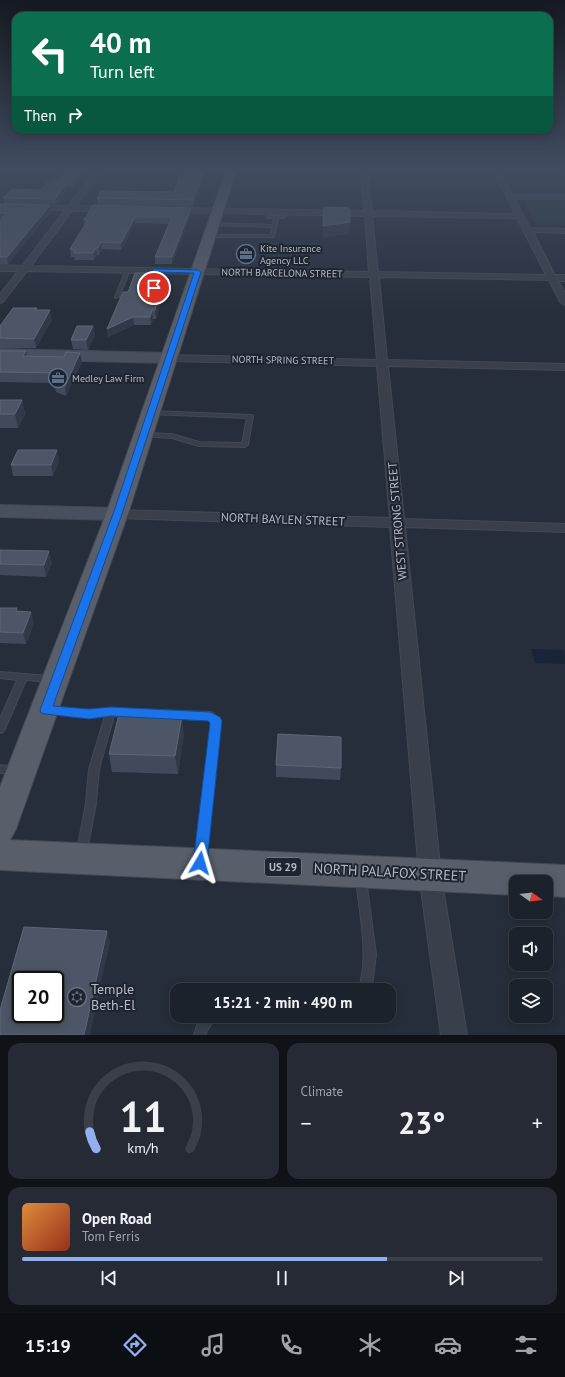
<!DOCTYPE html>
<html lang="en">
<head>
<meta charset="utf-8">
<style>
  :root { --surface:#1c222c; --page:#252a34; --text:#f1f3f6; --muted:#a0a4a9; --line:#3a3f48; --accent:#93b0ee }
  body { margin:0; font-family:"PT Sans",sans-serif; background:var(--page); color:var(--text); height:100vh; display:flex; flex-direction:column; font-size:15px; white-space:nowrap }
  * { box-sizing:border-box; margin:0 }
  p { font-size:13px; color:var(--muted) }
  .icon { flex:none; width:22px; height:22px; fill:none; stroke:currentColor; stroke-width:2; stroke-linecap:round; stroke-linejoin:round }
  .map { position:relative; height:1035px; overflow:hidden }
  .drawer { display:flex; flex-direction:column; gap:8px; padding:8px; background:#0f1318; flex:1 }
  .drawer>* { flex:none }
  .hud { position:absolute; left:12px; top:12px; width:541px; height:122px; border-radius:12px; box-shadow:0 2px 10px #0003,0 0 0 1px var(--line); background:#0b6e4f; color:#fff; overflow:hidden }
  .needle { width:26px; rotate:104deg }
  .fabs { position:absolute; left:509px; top:875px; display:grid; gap:8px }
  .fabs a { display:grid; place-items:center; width:44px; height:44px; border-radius:8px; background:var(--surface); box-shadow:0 2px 10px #0003,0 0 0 1px var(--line); font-size:20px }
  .speed { position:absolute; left:12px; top:971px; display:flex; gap:8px; font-size:20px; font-weight:700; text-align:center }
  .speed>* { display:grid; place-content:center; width:52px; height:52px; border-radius:50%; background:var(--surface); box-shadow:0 2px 10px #0003,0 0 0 1px var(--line); line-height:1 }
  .speed .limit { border:2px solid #111; border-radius:6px; background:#fff; color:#111 }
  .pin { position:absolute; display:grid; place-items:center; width:34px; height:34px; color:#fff; margin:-17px; border:2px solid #fff; border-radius:50%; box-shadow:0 1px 4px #0007 }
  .me { position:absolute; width:44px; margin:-22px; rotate:7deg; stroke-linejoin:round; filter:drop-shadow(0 0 3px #0008) }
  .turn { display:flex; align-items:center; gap:14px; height:84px; padding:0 12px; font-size:18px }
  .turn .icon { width:52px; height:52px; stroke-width:2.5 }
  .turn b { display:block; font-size:28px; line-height:34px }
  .then { display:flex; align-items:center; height:38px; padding:0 12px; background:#0003; gap:8px; font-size:15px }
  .big { font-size:30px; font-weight:700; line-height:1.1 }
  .drawer .card { flex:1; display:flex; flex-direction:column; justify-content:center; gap:6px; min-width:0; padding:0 14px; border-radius:12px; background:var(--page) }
  .drawer .dial { align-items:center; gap:0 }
  .dial svg { height:104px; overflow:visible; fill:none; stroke:var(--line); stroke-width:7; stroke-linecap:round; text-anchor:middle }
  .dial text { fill:var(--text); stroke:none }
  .song { display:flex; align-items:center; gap:12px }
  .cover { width:48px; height:48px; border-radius:6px; background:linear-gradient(135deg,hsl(30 70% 55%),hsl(10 70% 35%)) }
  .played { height:4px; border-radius:2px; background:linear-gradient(90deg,var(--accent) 70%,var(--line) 70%) }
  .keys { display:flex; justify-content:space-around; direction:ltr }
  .heat { display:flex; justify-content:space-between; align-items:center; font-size:22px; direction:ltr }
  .drawer .tiles { flex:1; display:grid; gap:8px; grid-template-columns:1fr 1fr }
  .card:last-child { grid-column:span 2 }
  .trip { position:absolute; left:170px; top:983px; width:226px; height:40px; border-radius:12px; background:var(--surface); box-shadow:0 2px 10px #0003,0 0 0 1px var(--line); font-weight:700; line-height:40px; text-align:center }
  .dock { display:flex; height:64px; justify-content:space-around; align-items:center; background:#0b0e12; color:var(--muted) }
  .dock .icon { width:28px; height:28px }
  .dock .active { color:var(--accent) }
  .dock b { font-size:18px; color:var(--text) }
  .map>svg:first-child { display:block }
</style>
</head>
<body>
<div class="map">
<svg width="565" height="1035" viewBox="0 0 565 1035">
  <rect width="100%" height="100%" fill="#262e3b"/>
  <path fill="#28393c" d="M522 199H565V225L536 224Z"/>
  <path fill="#1a2438" d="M531 649 564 650 565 664 535 663Z"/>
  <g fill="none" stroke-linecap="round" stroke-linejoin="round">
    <defs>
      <path id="lane" d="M264 210H266L269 216H283L286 211 289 212 285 218H278L274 237H210L208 236 210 235H271L272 227 214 225 212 224 214 223 273 225 274 218H267Z
        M126 269 130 270 119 297 115 298V297Z
        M153 270 157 271 155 276 159 279 156 288 154 289 152 288 155 279 151 276Z
        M151 411 252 415 253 416 248 445 245 447 199 446 172 438 141 436 140 435 143 433 172 434 199 442 242 443 247 418 149 414 148 413Z
        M0 672 50 676 53 677 54 679 53 681 50 682 26 680 5 729 3 732 0 733V719L17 680 0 678Z
        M49 706 89 710 111 708 210 712 213 713 221 721 205 857 204 861 200 862 196 861 195 857 211 722 208 720 114 716 99 769 96 803 87 851 86 854 82 856 78 854 77 851 86 803 89 769 105 716 89 718 49 714 46 713 44 710 46 707Z
        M0 765 19 767 21 770 19 773 16 774 0 773Z
        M361 874 365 875 366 879 376 955 372 986 370 990H358C370 961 359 910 356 879L357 875Z
        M203 1016H216L207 1031 206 1035H194L197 1025Z"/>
      <path id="street" d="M98 168H104L76 206 110 207 114 209 110 211H72L31 266 369 272 365 216 172 212 168 210 172 208 364 211 361 168H367L372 211 515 214 492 168H498L513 195H565V199H515L530 228 565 229V233L533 232 555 275H565V281H558L565 293V305L560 302 549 280 379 277 387 360 565 364V370L388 366 404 519 565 524V532L405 527 441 875 467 1035H441L419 875 390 527 117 518 112 517 110 514 112 511 117 510 390 518 377 366 169 361 164 358 169 355 377 360 370 277 27 271 3 302 0 303V294L18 271H0V265L22 266 65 210 0 209V205L68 206ZM372 216 517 218 546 275 378 272Z"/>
      <path id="secondary" d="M0 349 169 353 174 355 177 358 174 361 169 363 0 359Z
        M0 505 117 508 124 510 127 514 124 518 117 520 0 517Z"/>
      <path id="primary" d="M227 168H237L128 514 16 829 10 840 565 865V897L546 896V882H516V895L0 870V787L106 514Z"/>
    </defs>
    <use href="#lane" stroke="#434954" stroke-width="2"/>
    <use href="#street" stroke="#434954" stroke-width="2"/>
    <use href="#secondary" stroke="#434954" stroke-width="2"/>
    <use href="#primary" stroke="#434954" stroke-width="2"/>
    <use href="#lane" fill="#3a404b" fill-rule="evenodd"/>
    <use href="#street" fill="#3a404b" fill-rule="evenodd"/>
    <use href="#secondary" fill="#484f5e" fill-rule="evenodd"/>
    <use href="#primary" fill="#585f6b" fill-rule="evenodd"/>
  </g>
  <path fill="#414a5a" d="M66 168H90L73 187H68L56 204H4L3 198 41 190 58 179Z
    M208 168 193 207 98 205 97 198 174 192Z
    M0 204 50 205 51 211 8 264H0V221L2 219H0Z
    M191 208V215L172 264H155V257L169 224 135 223 121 250 102 249 99 255H97L94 260H75L74 257H71L70 249 84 226V220Z
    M151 281 150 285H163L164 293 156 319H153L151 325H134L108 337 107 329 128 292Z
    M37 308V310L52 320 36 348H0V326Z
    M93 326 95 335 88 350 73 349 71 340Z
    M0 351H26L27 356 64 357 80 353 82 362 66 396 56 392 54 383 0 382Z
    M0 400H22L25 414 18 428H0Z
    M59 461 53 476H13L11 465Z
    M0 550 52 563 46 577 0 575Z
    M0 608 18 611 34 623 26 644 0 643Z
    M184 734 178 774 112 772 109 754Z
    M276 765 341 768 340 780 276 777Z"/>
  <path fill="#313949" d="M85 168H90L73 187 72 182Z
    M205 168H208L193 207V200Z
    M67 182 68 187 56 204 55 199Z
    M50 205 51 211 8 264 7 257Z
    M191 208V215L172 264V257Z
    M135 217V223L121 250V243Z
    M350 222 349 234 323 238V226Z
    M101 242 102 249 99 255 98 248Z
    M96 248 97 255 94 260 93 253Z
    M150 273 151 281 147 293 146 285Z
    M163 285 164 293 156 319 155 310Z
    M50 310 52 320 36 348 34 339Z
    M152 310 153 319 151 325 150 317Z
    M133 317 134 325 108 337 107 329Z
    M93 326 95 335 88 350 86 340Z
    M26 351 28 361 23 356Z
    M80 353 82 362 66 396 65 386Z
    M22 400 25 414 18 428 15 414Z
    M57 450 59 461 53 476 51 465Z
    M49 551 52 563 46 577 44 565Z
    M31 612 34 623 26 644 23 633Z
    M182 716 184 734 178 774 175 756Z
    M107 931 110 942 90 1035H84Z"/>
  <path fill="#4d5666" stroke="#5e6675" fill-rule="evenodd" d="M66 168H85L72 182H67L55 199 3 198 12 189 41 190 51 179H58Z
    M182 168H205L193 200 97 198 101 191 174 192Z
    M0 204 50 205 7 257H0V221L7 213H0Z
    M93 205 191 208 172 257H155L172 217H135L121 243 101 242 98 248H96L93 253H74L75 250 70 249 88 220H84Z
    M324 207 349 208 350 222 323 226Z
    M135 273H150L146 285H163L155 310H152L150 317H133L107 329 123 292H128Z
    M13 308H37L35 310H50L34 339 0 338V326Z
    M77 326H93L86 340H71Z
    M0 351H26L23 356 64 357 66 352 80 353 65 386 54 382 58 373 0 372Z
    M0 400H22L15 414H0Z
    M18 450H57L51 465H11Z
    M0 550 49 551 44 565 0 564Z
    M0 608H17L16 611 31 612 23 633 0 632Z
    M119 714 182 716 175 756 109 754Z
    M278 734 341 737V768L276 765Z
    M24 927 107 931 84 1035H0V1010ZM21 980H55V1014H21Z"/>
  <linearGradient id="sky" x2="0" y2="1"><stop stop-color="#151920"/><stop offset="0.54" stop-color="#414c60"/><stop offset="1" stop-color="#414c60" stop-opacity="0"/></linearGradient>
  <rect width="565" height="313" fill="url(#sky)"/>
  <path fill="#1a73e8" stroke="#114b97" d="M153 269 198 270 201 272 122 514 53 706 89 709 111 707 210 712 220 717 222 721 207 863 205 868 200 869 195 868 193 863 210 723 208 721 111 716 89 719 45 714 41 713 40 710 113 514 194 273 157 272 156 276 160 279 157 288 154 290 151 288 154 280 150 276Z"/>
  <defs>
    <symbol id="office-ring" viewBox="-11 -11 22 22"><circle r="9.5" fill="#1f2530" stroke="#5c6f8a" stroke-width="1.5"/><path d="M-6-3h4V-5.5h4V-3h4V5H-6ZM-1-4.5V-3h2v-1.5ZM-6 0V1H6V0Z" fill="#5c6f8a"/></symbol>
    <symbol id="synagogue-ring" viewBox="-11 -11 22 22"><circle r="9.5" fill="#1f2530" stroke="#6b7280" stroke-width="1.5"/><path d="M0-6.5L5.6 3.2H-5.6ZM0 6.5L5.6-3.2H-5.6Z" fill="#6b7280"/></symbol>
  </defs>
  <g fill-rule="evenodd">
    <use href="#office-ring" x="235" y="243" width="22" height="22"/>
    <use href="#office-ring" x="47" y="367" width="22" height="22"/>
    <use href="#synagogue-ring" x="66" y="986" width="22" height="22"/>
  </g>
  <g text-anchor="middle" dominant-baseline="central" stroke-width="4" stroke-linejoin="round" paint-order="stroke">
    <g font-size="10" fill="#b5bbc7" stroke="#1f2530" text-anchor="start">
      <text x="260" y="248">Kite Insurance<tspan x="260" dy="12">Agency LLC</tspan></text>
      <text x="72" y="378">Medley Law Firm</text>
    </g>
    <g font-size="10" fill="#b5bbc7" stroke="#1f2530">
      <text transform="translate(282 273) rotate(1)">NORTH BARCELONA STREET</text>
      <text transform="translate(283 360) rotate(1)">NORTH SPRING STREET</text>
    </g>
    <rect fill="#1f2530" stroke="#888e9a" stroke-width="1" x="265" y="858" width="36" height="18" rx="3"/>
    <g font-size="11" font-weight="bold" fill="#b5bbc7">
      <text x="283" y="867">US 29</text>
    </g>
    <g font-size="12" fill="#b5bbc7" stroke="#1f2530">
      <text transform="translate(283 519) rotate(2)">NORTH BAYLEN STREET</text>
      <text transform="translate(397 521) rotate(-95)">WEST STRONG STREET</text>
    </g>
    <g font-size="14" fill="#b5bbc7" stroke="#1f2530">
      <text transform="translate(390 872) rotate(3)">NORTH PALAFOX STREET</text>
    </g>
    <g font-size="14" fill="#b5bbc7" stroke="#1f2530" text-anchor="start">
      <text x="91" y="989">Temple<tspan x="91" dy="16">Beth-El</tspan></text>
    </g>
  </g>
</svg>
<div class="fabs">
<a><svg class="needle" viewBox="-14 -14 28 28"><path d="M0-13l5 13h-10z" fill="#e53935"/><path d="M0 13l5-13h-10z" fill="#a0a4a9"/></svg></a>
<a><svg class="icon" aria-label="sound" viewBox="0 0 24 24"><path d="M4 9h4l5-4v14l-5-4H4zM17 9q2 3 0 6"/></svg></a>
<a><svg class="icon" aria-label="layers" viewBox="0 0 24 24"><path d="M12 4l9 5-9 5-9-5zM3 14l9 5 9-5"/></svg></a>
</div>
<div class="speed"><div class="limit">20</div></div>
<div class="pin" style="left:154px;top:288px;background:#d93025"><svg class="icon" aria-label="arrive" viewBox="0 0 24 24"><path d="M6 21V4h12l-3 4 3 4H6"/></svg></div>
<svg class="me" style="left:200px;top:863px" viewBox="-20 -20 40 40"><path d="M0-17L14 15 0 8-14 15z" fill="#1a73e8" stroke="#fff" stroke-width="4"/></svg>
<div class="trip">15:21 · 2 min · 490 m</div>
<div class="hud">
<div class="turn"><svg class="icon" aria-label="left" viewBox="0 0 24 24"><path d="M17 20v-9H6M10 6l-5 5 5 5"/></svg><div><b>40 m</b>Turn left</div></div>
<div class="then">Then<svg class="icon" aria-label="right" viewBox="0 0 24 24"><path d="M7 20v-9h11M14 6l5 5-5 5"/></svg></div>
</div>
</div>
<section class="drawer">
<div class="tiles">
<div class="card dial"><svg viewBox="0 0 100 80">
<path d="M14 69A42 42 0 1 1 86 69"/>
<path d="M14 69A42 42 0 0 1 9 56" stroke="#93b0ee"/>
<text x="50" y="56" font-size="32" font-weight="700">11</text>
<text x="50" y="72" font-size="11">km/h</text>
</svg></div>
<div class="card"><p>Climate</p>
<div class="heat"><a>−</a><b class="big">23°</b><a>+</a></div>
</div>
<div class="card">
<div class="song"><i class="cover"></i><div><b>Open Road</b><p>Tom Ferris</p></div></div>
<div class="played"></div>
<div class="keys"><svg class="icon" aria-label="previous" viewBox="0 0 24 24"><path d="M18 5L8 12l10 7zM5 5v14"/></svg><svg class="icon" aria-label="pause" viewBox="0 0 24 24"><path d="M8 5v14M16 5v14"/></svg><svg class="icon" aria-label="next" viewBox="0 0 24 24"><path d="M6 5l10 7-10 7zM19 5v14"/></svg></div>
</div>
</div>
</section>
<nav class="dock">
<b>15:19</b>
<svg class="icon active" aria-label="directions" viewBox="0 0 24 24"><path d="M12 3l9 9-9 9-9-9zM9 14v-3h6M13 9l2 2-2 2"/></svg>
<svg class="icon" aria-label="music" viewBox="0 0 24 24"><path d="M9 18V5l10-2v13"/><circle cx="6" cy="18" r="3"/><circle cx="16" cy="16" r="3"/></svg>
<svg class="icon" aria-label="phone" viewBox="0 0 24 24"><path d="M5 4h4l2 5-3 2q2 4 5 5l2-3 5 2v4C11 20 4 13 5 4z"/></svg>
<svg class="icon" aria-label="climate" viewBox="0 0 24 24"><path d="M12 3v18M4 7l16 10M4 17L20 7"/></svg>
<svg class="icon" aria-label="car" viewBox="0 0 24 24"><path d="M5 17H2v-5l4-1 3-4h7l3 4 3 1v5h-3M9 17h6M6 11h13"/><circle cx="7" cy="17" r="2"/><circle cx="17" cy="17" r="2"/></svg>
<svg class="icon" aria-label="filters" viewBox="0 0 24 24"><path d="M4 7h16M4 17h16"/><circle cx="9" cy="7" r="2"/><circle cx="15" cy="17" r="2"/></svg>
</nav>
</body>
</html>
